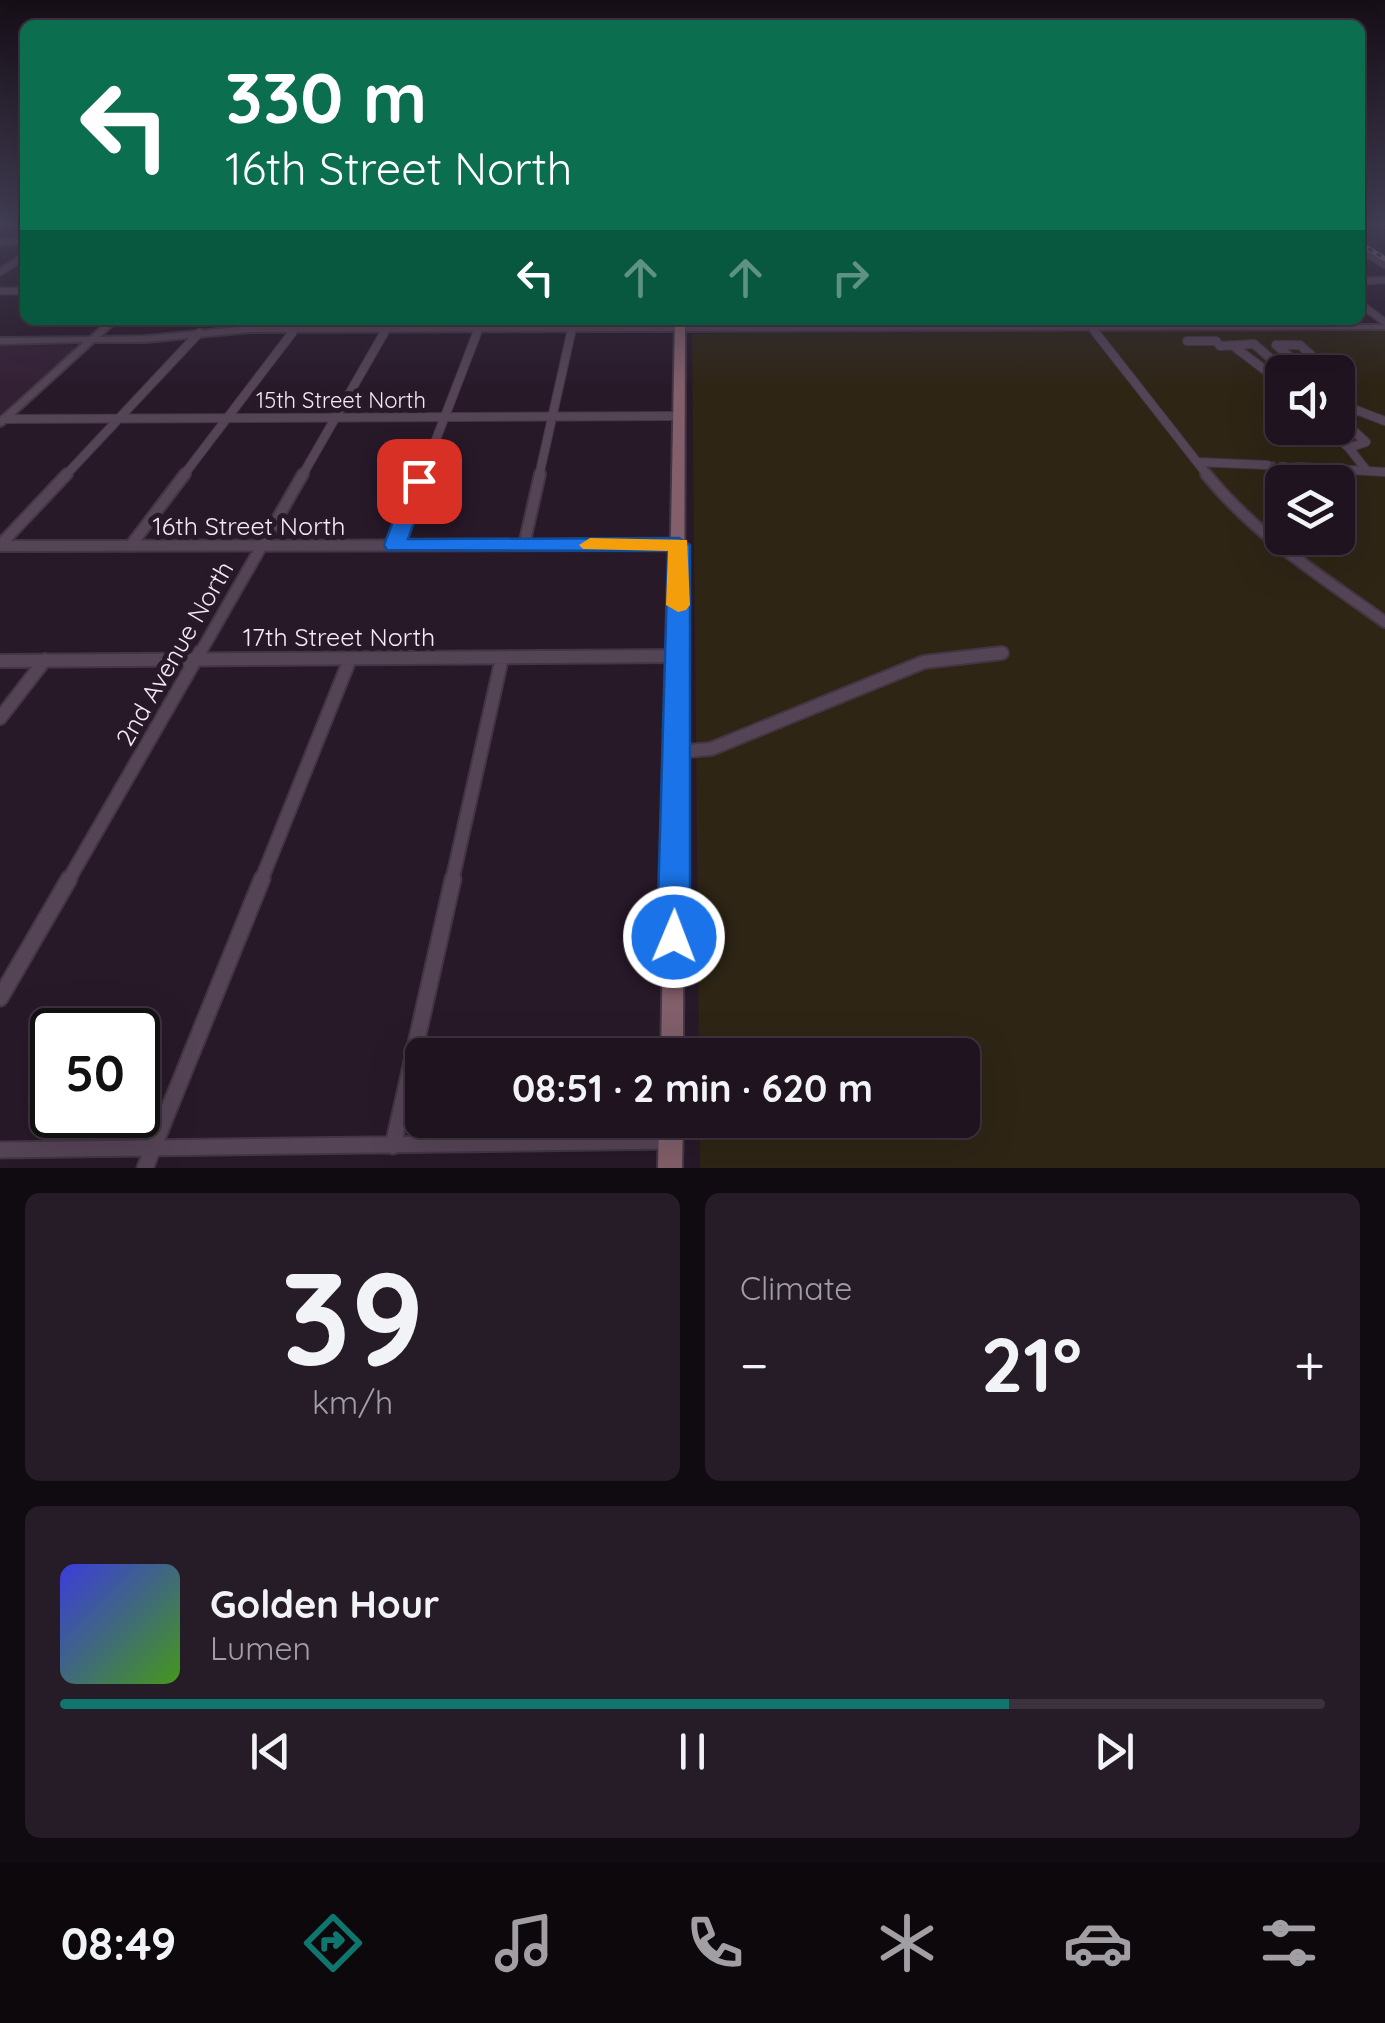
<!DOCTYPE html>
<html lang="en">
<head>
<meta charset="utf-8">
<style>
  :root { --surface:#1e131f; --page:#261c28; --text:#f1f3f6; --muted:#a19ea4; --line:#3c323d; --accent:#0f766e }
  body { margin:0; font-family:Quicksand,sans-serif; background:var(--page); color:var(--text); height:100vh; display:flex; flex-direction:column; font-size:38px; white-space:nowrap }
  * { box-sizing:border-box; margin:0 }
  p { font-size:32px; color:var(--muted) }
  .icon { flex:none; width:55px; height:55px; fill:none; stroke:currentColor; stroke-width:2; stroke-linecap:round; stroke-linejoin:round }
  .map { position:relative; height:1168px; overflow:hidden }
  .sheet { display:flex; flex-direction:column; gap:25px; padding:25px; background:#100a11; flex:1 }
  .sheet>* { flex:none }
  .guide { position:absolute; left:20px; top:20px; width:1345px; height:305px; border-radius:15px; box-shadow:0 10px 40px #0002,0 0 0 2px var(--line); background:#0b6e4f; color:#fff; overflow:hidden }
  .buttons { position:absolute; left:1265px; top:355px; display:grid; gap:20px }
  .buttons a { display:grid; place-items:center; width:90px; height:90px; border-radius:15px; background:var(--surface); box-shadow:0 10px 40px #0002,0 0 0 2px var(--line); font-size:50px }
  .speed { position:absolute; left:30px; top:1008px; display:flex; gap:20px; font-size:50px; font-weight:700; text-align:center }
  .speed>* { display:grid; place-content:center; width:130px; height:130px; border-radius:50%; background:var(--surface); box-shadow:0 10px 40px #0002,0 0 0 2px var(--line); line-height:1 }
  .speed .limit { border:5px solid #111; border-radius:15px; background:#fff; color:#111 }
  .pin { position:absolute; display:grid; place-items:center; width:85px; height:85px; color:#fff; margin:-42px; border-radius:20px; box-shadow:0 5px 15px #0006 }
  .me { position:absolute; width:110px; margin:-55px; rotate:1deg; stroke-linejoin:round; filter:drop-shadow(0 0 8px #0008) }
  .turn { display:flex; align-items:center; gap:35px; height:210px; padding:0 40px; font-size:45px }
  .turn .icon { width:130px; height:130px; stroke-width:2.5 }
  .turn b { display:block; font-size:70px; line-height:85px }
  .lanes { display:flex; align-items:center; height:95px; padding:0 40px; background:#0003; justify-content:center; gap:50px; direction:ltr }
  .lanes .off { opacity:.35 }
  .big { font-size:75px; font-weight:700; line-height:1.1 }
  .sheet .card { flex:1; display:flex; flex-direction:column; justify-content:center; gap:15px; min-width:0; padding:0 35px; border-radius:15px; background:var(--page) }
  .sheet .dial { align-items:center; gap:0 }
  .dial b { font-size:130px; line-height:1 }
  .song { display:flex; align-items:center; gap:30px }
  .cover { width:120px; height:120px; border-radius:15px; background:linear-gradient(135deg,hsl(240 70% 55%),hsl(100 70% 35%)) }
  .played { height:10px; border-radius:5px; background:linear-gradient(90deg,var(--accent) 75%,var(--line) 75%) }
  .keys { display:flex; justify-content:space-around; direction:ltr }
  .heat { display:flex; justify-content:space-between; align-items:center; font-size:55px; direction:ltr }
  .sheet .tiles { flex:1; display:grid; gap:25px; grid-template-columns:1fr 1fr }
  .card:last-child { grid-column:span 2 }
  .trip { position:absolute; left:405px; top:1038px; width:575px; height:100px; border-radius:15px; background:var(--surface); box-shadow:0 10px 40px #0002,0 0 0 2px var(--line); font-weight:700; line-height:100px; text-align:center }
  .tabs { display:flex; height:160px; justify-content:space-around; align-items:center; background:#0c080c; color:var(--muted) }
  .tabs .icon { width:70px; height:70px }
  .tabs .selected { color:var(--accent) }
  .tabs b { font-size:45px; color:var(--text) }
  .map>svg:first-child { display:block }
</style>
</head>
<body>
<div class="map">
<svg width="1385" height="1168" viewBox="0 0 1385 1168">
  <rect width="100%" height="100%" fill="#281929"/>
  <path fill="#342035" d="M0 346 71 345 76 347 0 415Z"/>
  <path fill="#2e2515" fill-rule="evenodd" d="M1385 330V1168H700L699 1120H962V1055H699L692 334ZM1282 372H1338V428H1282ZM1282 482H1338V538H1282Z"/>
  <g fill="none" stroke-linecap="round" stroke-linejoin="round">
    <path stroke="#473847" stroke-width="8" stroke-dasharray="8 4" stroke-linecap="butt" d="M1267 465 1298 467"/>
    <defs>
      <path id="minor-far4" d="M0 242H25
        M1360 249 1385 265
        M0 272 25 256
        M1360 281 1385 280
        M0 291H25
        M1360 304 1385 322
        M1085 320 1098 336
        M196 336 200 332
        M290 336 295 329
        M383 336 387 329
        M476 336 479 329
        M570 336 572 328"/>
      <path id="minor-far3" d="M1096 333 1208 476
        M1187 341H1216L1220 346 1254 344 1286 372
        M1276 345H1300L1330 372
        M1276 345 1308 372
        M1236 348 1282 383
        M1338 403 1385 421
        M1338 417 1366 442 1349 448 1367 471
        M4 419 679 416
        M1327 428 1349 448
        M1197 462 1267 465
        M1298 467 1385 472
        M65 476 199 333
        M183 476 292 333
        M302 476 384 333
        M422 476 477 333
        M539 476 571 333"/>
      <path id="minor-far2" d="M1206 474C1255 535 1322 577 1385 622
        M0 545 67 474
        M131 545 185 474
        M395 545 423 474
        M524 545 540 474
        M0 546 679 545
        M199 655 303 474
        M988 655 1002 653"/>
      <path id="minor-far1" d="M0 661 677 656
        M0 718 45 660
        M676 752 711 749 924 662 1002 653
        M68 881 200 652
        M261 881 350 659
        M452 881 502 658"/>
      <path id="minor" d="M0 998 69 879
        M393 1146 453 879
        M0 1150 670 1141
        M145 1168 262 879"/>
      <path id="tertiary" d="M109 320H118L100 337 146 336 250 326 1385 325V329L250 332 146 342H94L3 425 0 426V418L84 342 0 344V338L90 337Z"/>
      <path id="secondary" d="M675 320H685L683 1055H661Z
        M659 1120H683L682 1168H658Z"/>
    </defs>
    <use href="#minor-far4" stroke="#423643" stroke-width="9"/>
    <use href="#minor-far3" stroke="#423643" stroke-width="10"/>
    <use href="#minor-far2" stroke="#423643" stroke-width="14"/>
    <use href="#minor-far1" stroke="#423643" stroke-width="16"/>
    <use href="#minor" stroke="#423643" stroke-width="19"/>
    <use href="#tertiary" stroke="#423643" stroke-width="4"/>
    <use href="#secondary" stroke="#423643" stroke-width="4"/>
    <use href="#minor-far4" stroke="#554456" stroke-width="6"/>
    <use href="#minor-far3" stroke="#554456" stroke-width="8"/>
    <use href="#minor-far2" stroke="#554456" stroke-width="10"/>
    <use href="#minor-far1" stroke="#554456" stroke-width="12"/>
    <use href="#minor" stroke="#554456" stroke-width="15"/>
    <use href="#tertiary" fill="#554456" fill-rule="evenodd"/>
    <use href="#secondary" fill="#825f6a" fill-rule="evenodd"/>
    <defs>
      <path id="rail" d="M1360 243 1385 259"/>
    </defs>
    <use href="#rail" stroke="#938693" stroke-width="5"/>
    <use href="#rail" stroke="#281929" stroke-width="2.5" stroke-dasharray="5" stroke-linecap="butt"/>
  </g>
  <linearGradient id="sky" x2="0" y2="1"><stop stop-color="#160e17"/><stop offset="0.58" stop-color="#423e54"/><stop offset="1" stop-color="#423e54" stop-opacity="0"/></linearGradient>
  <rect width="1385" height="388" fill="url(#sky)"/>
  <path fill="#1a73e8" stroke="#114b97" stroke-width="2.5" d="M419 475 429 481 408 539 679 538 690 545V937L685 947 674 951 662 947 657 937 668 551 387 550 384 545 409 481Z"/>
  <path fill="#f59e0b" d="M590 538 687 540 690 605 686 610 678 612 666 605 668 551 583 549 579 545Z"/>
  <g text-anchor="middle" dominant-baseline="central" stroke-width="10" stroke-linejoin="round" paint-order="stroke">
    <g font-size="22" fill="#f4e9f4" stroke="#281929">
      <text x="341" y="400">15th Street North</text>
    </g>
    <g font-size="25" fill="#f4e9f4" stroke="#281929">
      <text x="249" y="525">16th Street North</text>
      <text x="339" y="636">17th Street North</text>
      <text transform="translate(174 653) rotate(-60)">2nd Avenue North</text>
    </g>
  </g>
</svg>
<div class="buttons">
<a><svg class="icon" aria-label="sound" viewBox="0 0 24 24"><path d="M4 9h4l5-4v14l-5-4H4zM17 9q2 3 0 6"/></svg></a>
<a><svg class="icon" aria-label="layers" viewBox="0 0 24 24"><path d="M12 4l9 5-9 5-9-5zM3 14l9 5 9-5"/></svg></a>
</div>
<div class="speed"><div class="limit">50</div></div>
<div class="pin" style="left:419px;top:481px;background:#d93025"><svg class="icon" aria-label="arrive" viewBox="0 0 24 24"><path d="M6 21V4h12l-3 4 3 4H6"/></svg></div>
<svg class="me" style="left:674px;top:937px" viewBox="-20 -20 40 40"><circle r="17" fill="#1a73e8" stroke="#fff" stroke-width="3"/><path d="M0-11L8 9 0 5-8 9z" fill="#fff"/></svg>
<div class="trip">08:51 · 2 min · 620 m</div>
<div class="guide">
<div class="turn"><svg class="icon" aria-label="left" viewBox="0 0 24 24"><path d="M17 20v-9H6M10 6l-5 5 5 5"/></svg><div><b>330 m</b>16th Street North</div></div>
<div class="lanes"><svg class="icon" aria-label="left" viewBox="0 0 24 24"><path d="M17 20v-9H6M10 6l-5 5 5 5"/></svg><svg class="icon off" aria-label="ahead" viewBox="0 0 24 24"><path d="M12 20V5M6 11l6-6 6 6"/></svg><svg class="icon off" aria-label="ahead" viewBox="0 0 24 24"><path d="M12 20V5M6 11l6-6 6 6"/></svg><svg class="icon off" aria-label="right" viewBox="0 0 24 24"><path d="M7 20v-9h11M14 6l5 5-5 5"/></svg></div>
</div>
</div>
<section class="sheet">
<div class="tiles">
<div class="card dial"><b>39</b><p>km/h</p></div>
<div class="card"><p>Climate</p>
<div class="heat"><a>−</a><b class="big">21°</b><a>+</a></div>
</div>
<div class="card">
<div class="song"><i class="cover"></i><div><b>Golden Hour</b><p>Lumen</p></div></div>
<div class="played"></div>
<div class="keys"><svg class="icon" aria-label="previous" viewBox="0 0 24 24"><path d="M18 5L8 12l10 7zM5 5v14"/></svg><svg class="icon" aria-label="pause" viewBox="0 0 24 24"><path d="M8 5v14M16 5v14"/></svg><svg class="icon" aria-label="next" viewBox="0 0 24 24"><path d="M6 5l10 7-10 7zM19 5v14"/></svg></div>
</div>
</div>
</section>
<nav class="tabs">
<b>08:49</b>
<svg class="icon selected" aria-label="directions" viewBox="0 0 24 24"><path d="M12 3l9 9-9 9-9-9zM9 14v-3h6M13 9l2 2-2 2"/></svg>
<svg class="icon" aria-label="music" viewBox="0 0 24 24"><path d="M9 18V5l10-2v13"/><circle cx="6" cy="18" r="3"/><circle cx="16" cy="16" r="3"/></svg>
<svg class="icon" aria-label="phone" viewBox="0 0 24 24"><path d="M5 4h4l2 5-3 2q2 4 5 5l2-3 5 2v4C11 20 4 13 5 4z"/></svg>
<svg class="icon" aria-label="climate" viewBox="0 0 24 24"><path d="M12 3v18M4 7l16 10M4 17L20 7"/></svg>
<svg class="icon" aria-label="car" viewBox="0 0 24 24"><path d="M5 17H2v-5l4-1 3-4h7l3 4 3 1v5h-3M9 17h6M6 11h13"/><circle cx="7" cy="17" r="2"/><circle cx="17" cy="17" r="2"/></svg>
<svg class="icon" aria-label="filters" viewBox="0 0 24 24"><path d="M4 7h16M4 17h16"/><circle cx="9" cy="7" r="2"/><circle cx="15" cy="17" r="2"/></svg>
</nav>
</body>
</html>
